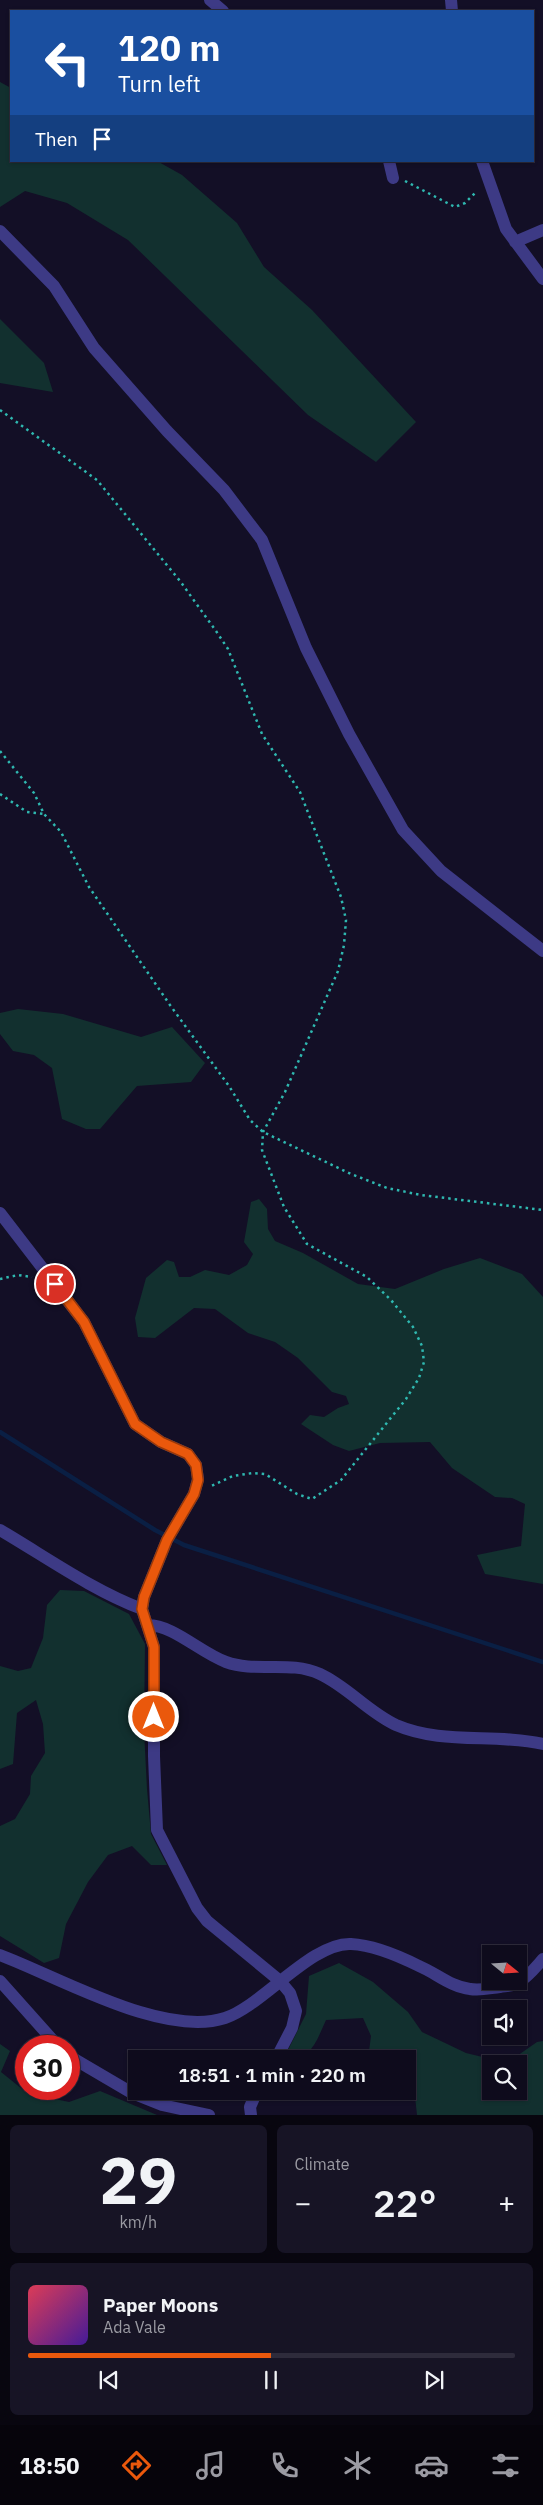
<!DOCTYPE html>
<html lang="en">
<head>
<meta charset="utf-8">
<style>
  :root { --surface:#0e0b1c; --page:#171425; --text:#f1f3f6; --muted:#9b9ba3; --line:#2e2b3b; --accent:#ea580c }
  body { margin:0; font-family:"IBM Plex Sans",sans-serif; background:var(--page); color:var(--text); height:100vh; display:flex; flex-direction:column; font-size:19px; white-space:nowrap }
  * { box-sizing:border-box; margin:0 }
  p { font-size:16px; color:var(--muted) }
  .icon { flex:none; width:28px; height:28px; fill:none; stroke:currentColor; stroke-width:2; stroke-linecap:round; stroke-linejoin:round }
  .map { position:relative; height:2115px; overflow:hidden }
  .panel { display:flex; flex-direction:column; gap:10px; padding:10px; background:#08060f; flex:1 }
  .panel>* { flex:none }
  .guide { position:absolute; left:10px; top:10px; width:524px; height:152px; border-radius:0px; box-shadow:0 1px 4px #0004,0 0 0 1px var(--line); background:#1a4fa0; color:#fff; overflow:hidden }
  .needle { width:32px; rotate:108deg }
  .buttons { position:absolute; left:482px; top:1945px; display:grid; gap:10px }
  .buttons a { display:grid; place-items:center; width:45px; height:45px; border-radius:0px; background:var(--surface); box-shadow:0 1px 4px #0004,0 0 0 1px var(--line); font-size:25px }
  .speed { position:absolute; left:15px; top:2035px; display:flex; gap:10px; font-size:25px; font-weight:700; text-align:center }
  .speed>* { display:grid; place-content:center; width:65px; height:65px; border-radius:50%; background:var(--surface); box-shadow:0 1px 4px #0004,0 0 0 1px var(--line); line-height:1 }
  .speed .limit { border:8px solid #d22; background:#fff; color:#111 }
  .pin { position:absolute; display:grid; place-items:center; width:42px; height:42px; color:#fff; margin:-21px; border:2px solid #fff; border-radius:50%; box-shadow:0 1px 5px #0007 }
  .me { position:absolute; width:55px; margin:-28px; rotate:0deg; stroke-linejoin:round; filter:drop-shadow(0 0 4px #0008) }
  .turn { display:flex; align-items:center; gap:18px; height:105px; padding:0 25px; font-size:22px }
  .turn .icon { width:65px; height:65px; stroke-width:2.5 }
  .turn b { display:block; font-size:35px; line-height:42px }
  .then { display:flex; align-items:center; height:48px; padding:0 25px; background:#0003; gap:10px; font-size:19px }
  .big { font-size:38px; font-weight:600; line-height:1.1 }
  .panel .card { flex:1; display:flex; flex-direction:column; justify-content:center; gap:8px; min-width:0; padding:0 18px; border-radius:8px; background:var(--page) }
  .panel .dial { align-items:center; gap:0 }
  .dial b { font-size:65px; line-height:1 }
  .song { display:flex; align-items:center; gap:15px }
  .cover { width:60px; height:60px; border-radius:8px; background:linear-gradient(135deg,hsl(350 70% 55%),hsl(260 70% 35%)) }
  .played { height:5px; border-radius:2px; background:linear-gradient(90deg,var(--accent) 50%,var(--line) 50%) }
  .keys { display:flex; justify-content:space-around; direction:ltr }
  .heat { display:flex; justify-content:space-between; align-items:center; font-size:28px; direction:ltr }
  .panel .tiles { flex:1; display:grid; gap:10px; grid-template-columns:1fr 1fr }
  .card:last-child { grid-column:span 2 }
  .trip { position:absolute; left:128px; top:2050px; width:288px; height:50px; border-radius:0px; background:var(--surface); box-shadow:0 1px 4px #0004,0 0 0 1px var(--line); font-weight:600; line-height:50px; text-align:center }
  .tab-bar { display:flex; height:80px; justify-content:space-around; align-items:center; background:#06040b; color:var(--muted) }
  .tab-bar .icon { width:35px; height:35px }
  .tab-bar .selected { color:var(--accent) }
  .tab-bar b { font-size:22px; color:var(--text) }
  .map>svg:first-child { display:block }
</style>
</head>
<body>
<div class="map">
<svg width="543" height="2115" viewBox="0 0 543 2115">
  <rect width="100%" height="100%" fill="#130f26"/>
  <path fill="#12302f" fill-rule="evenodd" d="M0 82 11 88V161H157L182 175 237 223 264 267 312 310 416 422 376 462 308 415 128 240 67 203 25 191 0 207Z
    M0 319 44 363 53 392 0 383Z
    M18 1009 63 1014 141 1037 172 1027 205 1063 191 1082 137 1086 100 1129H86L62 1119 52 1068 34 1055 13 1051 0 1034V1013Z
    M259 1199 267 1209 268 1229 275 1241 303 1253 358 1284 395 1289 444 1269 480 1258 522 1274 543 1297V1584L485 1574 477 1555 521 1546 525 1504 512 1498 495 1497 452 1468 430 1442 380 1443 349 1451 333 1445 301 1424 310 1415 324 1417 338 1408 349 1404 346 1396 332 1392 298 1358 275 1342 248 1333 215 1309 194 1308 155 1338 138 1337 135 1318 146 1278 167 1260 174 1262 179 1277H190L205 1270 229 1275 247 1265 253 1254 244 1242 251 1202Z
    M60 1590 84 1591 129 1614 145 1644 144 1730 147 1789 151 1834 167 1865H151L132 1846 108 1855 88 1882 66 1924 59 1958 44 1963 0 1936V1826L15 1819 30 1794 31 1776 45 1753 43 1724 36 1700 17 1713 13 1764 0 1769V1666L18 1671 31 1668 43 1638 47 1605Z
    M339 1963 373 1982 408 2012 422 2032 466 2053 507 2063 537 2042 543 2041V2115H417L415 2096 395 2091H406V2059H368L371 2036 363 2018 326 2020C318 2037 312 2059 291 2059L288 2050 306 2014 309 1976ZM491 2064H519V2091H491Z
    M0 2044 10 2051 1 2072 27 2093 69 2102 100 2091 157 2115H0Z"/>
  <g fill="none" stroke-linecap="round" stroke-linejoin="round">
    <path stroke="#0a1f44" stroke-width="4.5" d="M0 1432 155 1530 184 1545 543 1662"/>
    <path stroke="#2fb8b0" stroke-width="2.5" stroke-dasharray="2.5 4" stroke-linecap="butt" d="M405 181 455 207 465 203 477 191
      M0 410 97 480 180 581 216 631 228 649 262 734 300 792 341 897 346 920 344 945 338 971 285 1092 263 1132 262 1150 284 1207 307 1244 367 1277 391 1300 413 1327 422 1346 424 1362 419 1378 406 1399 341 1480 312 1499 297 1494 265 1474 253 1473 233 1476 209 1487
      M0 751 34 793 44 814 61 832 89 887 170 1005 229 1086 250 1120 263 1132 351 1174 387 1188 421 1195 543 1210
      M0 794 27 812 44 814
      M0 1279 18 1275 32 1277"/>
    <path stroke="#3d3a85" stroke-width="12" d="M210 0 223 11
      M451 0 452 11
      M389 161 393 178
      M482 161 506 229 543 279
      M0 231 54 286 94 348 167 431 224 490 262 540 306 648 349 734 403 830 441 871 543 951
      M515 242 543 230
      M0 1213 84 1322 135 1424 161 1442 188 1454 196 1465 198 1479 194 1494 167 1540 144 1597 142 1609 154 1647V1756L157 1830 197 1908 207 1921 280 1981 290 1993 296 2011 292 2028 276 2059
      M0 1530C46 1557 92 1590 142 1609
      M148 1625C173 1625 201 1653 226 1662 256 1673 290 1660 320 1674 348 1687 368 1712 396 1725 442 1745 495 1733 543 1744
      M0 1955C59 1977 163 2038 225 2018 262 2006 312 1942 351 1944 373 1945 399 1956 419 1966 436 1973 451 1987 470 1989 480 1991 490 1988 500 1987 506 1986 513 1986 518 1983 528 1977 535 1968 543 1959
      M0 1981 58 2046
      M69 2056 132 2093 162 2105 209 2115
      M251 2115 250 2107 257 2091"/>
  </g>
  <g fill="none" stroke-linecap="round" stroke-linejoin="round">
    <defs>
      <path id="route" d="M55 1284 84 1322 135 1424 161 1442 188 1454 196 1465 198 1480 194 1494 167 1540 144 1597 142 1609 154 1647V1717"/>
    </defs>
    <use href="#route" stroke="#983908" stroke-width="12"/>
    <use href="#route" stroke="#ea580c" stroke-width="9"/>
  </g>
</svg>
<div class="buttons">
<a><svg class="needle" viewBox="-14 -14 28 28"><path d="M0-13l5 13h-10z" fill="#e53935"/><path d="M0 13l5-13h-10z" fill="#9b9ba3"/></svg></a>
<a><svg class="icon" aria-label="sound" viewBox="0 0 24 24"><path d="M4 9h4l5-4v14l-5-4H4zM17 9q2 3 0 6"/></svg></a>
<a><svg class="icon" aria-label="search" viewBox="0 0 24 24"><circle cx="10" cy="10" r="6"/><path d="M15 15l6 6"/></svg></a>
</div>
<div class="speed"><div class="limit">30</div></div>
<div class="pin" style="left:55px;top:1284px;background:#d93025"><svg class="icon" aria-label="arrive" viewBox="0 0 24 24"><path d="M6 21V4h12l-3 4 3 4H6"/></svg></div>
<svg class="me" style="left:154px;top:1717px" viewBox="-20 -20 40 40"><circle r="17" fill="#ea580c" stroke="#fff" stroke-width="3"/><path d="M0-11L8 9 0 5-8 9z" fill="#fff"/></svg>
<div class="trip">18:51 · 1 min · 220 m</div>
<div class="guide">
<div class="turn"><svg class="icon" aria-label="left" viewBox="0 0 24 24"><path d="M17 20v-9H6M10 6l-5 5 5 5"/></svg><div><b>120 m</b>Turn left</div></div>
<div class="then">Then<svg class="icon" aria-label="arrive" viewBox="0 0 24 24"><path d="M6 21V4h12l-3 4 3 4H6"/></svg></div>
</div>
</div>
<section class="panel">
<div class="tiles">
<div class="card dial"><b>29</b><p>km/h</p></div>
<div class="card"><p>Climate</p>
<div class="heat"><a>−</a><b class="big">22°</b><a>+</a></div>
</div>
<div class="card">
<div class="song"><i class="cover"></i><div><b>Paper Moons</b><p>Ada Vale</p></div></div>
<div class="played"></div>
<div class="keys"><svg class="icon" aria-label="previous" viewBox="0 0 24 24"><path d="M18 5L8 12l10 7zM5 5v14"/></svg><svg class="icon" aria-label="pause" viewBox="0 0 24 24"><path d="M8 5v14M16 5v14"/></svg><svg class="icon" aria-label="next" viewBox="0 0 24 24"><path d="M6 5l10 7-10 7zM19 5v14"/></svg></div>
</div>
</div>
</section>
<nav class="tab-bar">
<b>18:50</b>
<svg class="icon selected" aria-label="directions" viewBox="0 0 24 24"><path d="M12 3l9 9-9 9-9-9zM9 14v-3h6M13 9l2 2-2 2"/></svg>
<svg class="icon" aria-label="music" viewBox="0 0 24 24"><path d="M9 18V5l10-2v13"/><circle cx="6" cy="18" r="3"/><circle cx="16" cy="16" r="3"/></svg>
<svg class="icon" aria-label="phone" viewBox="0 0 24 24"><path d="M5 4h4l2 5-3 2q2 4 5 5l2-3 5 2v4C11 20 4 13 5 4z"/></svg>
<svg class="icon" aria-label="climate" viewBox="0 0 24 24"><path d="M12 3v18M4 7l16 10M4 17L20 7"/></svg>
<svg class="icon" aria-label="car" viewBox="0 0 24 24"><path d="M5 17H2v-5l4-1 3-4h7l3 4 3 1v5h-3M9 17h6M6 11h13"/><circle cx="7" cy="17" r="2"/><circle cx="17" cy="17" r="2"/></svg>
<svg class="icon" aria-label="filters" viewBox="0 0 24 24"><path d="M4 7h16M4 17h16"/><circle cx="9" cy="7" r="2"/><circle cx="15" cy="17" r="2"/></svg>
</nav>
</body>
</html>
